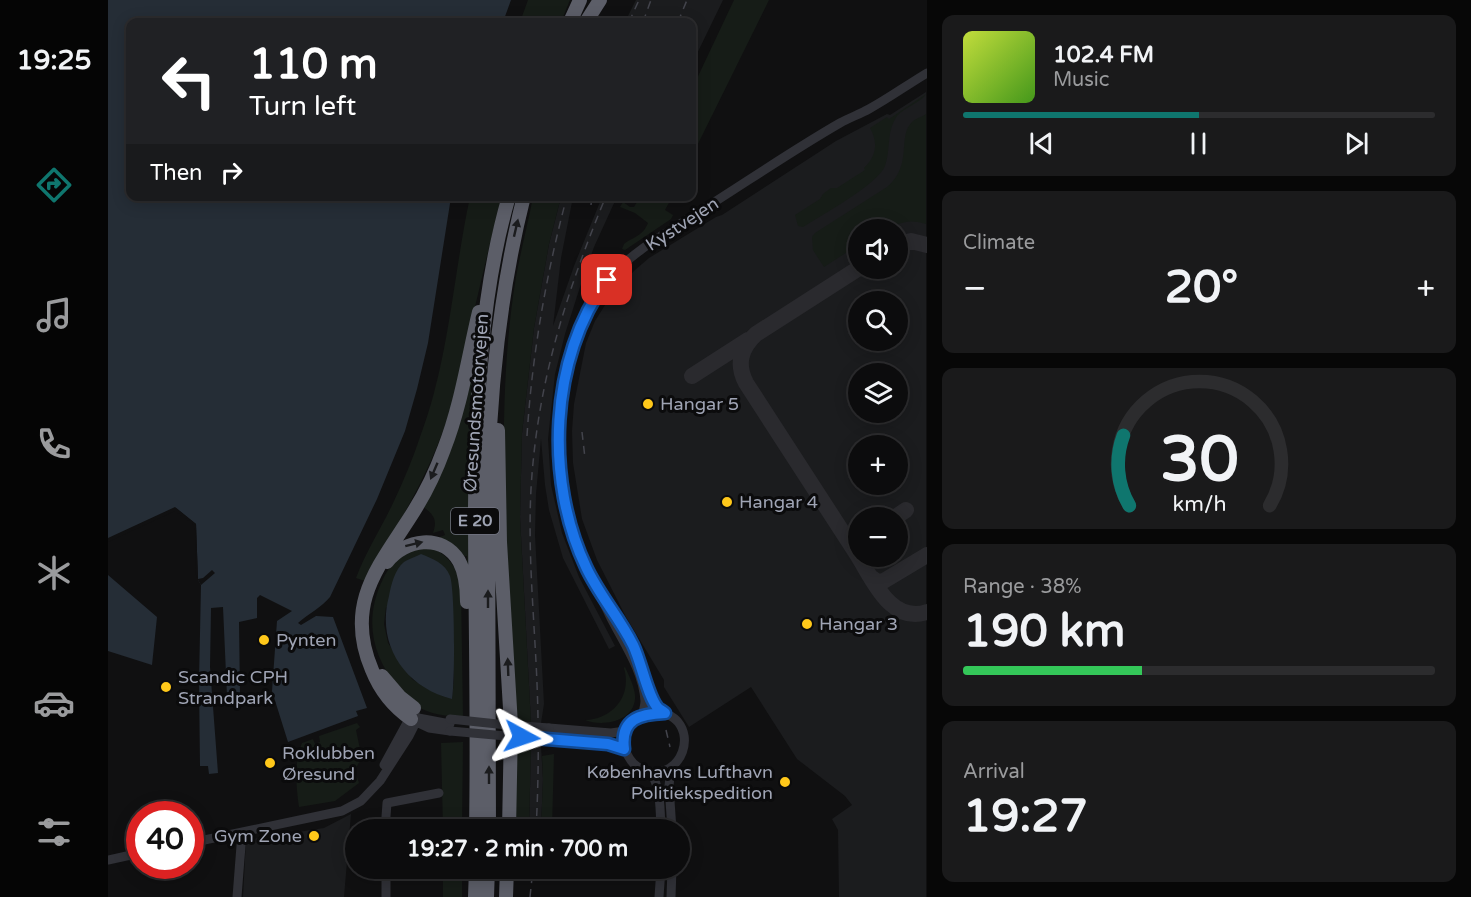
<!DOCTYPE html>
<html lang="en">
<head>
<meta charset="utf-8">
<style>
  :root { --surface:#0c0c0d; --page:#1a1a1b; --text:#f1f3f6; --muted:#9a9b9d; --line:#2c2c2e; --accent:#0f766e }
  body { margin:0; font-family:"Varela Round",sans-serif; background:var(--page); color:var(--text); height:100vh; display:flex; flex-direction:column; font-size:22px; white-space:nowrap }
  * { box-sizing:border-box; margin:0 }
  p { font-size:20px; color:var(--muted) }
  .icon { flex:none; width:33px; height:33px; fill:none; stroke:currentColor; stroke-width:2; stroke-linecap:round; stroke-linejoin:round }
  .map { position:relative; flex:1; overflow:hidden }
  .details { display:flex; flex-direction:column; gap:15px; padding:15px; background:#070707; width:544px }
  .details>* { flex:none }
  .hud { position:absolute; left:18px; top:18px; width:570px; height:183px; border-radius:12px; box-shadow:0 3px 15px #0003,0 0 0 2px var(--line); background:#202124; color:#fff; overflow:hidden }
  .controls { position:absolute; left:740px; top:219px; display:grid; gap:12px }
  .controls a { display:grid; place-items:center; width:60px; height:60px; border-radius:50%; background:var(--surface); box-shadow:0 3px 15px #0003,0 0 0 2px var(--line); font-size:30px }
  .speed { position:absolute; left:18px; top:801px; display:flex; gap:12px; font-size:30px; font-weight:700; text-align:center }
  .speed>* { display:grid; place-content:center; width:78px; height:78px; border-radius:50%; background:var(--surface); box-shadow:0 3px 15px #0003,0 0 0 2px var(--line); line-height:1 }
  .speed .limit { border:9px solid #d22; background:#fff; color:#111 }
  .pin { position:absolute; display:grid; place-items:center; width:51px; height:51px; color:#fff; margin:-26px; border-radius:12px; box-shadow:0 3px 9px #0006 }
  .me { position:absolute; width:66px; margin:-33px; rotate:95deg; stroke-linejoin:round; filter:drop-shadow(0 0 4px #0008) }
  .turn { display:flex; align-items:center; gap:21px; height:126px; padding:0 24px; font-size:27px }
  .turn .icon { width:78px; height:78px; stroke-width:2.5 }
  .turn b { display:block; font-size:42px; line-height:51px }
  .then { display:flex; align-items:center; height:57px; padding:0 24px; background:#0003; gap:12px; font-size:22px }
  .big { font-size:45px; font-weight:800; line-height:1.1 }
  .details .card { flex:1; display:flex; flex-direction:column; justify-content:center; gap:9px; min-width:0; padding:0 21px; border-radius:12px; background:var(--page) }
  .details .dial { align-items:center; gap:0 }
  .dial svg { height:156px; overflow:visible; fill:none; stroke:var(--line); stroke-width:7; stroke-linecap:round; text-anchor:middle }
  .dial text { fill:var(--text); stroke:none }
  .song { display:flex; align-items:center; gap:18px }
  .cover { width:72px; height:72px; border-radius:9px; background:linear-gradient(135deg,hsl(70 70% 55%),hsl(100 70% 35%)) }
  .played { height:6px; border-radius:3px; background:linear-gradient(90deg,var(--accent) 50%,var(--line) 50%) }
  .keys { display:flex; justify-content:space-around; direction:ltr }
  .heat { display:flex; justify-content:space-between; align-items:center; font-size:33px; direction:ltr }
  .charge { height:9px; border-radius:4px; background:linear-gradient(90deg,#34c759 38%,var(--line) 0) }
  .trip { position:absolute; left:237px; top:819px; width:345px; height:60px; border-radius:30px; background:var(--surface); box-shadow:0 3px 15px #0003,0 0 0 2px var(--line); font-weight:800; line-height:60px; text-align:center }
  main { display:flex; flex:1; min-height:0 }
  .menu { display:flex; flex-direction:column; width:108px; justify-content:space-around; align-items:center; background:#050505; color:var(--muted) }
  .menu .icon { width:42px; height:42px }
  .menu .on { color:var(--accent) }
  .menu b { font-size:27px; color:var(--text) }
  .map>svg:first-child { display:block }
</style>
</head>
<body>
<main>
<nav class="menu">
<b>19:25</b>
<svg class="icon on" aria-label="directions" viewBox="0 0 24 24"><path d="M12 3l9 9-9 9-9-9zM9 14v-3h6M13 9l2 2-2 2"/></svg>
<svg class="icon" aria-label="music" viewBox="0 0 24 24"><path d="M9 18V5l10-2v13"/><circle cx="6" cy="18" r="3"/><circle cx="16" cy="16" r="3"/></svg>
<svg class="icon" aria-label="phone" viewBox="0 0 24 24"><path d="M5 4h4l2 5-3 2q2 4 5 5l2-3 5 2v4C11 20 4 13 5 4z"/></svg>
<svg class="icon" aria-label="climate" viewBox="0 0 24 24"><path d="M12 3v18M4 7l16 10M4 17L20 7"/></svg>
<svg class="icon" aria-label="car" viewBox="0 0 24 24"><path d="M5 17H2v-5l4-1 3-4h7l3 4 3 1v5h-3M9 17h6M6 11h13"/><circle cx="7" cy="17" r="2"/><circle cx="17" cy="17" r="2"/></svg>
<svg class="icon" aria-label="filters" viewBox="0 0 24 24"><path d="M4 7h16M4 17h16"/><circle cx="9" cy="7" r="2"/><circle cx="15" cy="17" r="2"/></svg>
</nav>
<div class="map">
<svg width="819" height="897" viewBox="0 0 819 897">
  <rect width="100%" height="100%" fill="#101011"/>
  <path fill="#1b1c1e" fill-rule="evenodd" d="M528 0H615L584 64V22H517Z
    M818 92V897H731L730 830 724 819 744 805 737 796 689 759 643 687 581 727 556 687V680L518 617 489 560 474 519 465 463 464 431 466 404 478 343 487 321 504 294 527 270 541 258 608 217 614 215 728 141 779 114 782 115ZM750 230H789V268H750ZM750 302H789V340H750ZM750 374H789V412H750ZM750 446H789V484H750ZM750 518H789V556H750Z
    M453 197H465L453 258 445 326 466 266 494 197H518L516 201 510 198 507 201 486 247 472 287 457 334 447 374 440 439 443 485 454 533 471 577 507 646 501 649 455 558 441 510 437 485 433 439 428 494 427 535 436 704 433 723H423L412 517 414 433 426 328 441 244Z
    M423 747H433L435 779 433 829 421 830Z
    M243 814 236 897H135L138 840 216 828Z"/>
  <path fill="#161c17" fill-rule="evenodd" d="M420 0H462L453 22H412Z
    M626 0H661L584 156V89Z
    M818 94C812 103 797 107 789 116 778 132 783 149 777 166 769 185 715 214 695 227L690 226 687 215 712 199 715 194 723 188H729L757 170 756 168C769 156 770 142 762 128L779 117 781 119Z
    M818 114V224C797 218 794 224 775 229 768 231 757 230 750 230V245L716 267 705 250 704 237 707 233 779 187C806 164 788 136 805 121 809 118 814 117 818 114Z
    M362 197H393L344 404C325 469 291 523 257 581L248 578C258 551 274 527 286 501 296 480 305 458 312 437 341 361 345 276 362 197Z
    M425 197H453L441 244 426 328 414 433 412 518 423 723 415 722 407 713C406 636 397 559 396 481 395 414 397 343 408 277 413 250 420 223 425 197Z
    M532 197H564L557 210 565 215 563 219 517 250 514 249 516 244C525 237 535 236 540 223L527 213 512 207 515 202 522 207H526Z
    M366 365 361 459 362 581 360 582 359 556H354L324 540 337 535 335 530 325 533C330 519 325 514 314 506Z
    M321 547C341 555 348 566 353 587L355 718C340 716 327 715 314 709 304 704 297 695 290 687 263 655 256 618 275 579 285 559 298 548 321 547ZM278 607 345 656 346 680 344 698 320 689 304 679 280 643 276 624Z
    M517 667C521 676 528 689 527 699 525 722 494 727 477 720 506 719 524 695 516 668Z
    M249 723 252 727 248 730 253 754 259 752V754L250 764 247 771 251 783 227 801 191 807C188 788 186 760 194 743L205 739 207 744 212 742 211 736Z
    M355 742 354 829H335L333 743Z
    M413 747H423L421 829 406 830 409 750Z
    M446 754 444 829H433L435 779 434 756Z
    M335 869H354V897H335Z"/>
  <path fill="#252d36" d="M0 0H403L395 22H22V196L343 197 320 343 309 389 297 431 269 499 222 597C214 607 200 614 190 623L193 625 208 616 225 617 259 708 248 711 250 716 180 742 164 691 169 621 184 611 152 595 149 598V618L131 622 132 696H119L115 607 103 608 102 667 110 773 101 774 100 766H92L91 681 93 585 90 580 88 524 68 508 0 540Z
    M313 554C325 559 337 563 342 576 347 590 347 682 344 699 296 687 268 644 281 596 283 585 287 569 296 562 300 559 308 557 313 554Z
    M0 575 49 617 44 665 0 651Z"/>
  <path fill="#101011" d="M67 507 88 524 90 579 95 578 104 570 107 573 93 585 90 580 88 575 87 530 84 523 67 511 0 542V538Z"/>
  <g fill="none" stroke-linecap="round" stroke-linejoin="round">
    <path stroke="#2a2a2e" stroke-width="16" d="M789 244 803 241 819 245
      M584 376 640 340
      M786 518 798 510
      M750 556 638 383C628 364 633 348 648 334L751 268
      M750 556C765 580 783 624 819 612
      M764 578 768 581 774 582 819 555"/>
    <path stroke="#303137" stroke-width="9" d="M523 641C534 661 536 686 548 705 553 713 564 714 570 722 584 739 574 768 551 772 516 777 501 724 534 714 541 712 550 713 557 713
      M535 714C535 710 537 706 537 701 535 669 514 641 501 614 487 585 472 557 463 526 441 452 447 340 500 280 525 250 562 231 594 210 640 181 685 150 732 123 741 118 752 114 761 109 781 98 799 85 819 73
      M304 720 321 728 342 731
      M441 728 503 733 517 731
      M441 739 500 744 516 749
      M276 765 299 723 305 717 342 724
      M563 767 561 786 564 830
      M543 772C553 790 552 809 553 830
      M277 830 279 803 331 793
      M82 843 234 811 253 801 272 781 301 736 308 722 307 713
      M0 860 32 853
      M278 868V897
      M129 897 134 833
      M551 897 553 868
      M563 897 564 868"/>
    <path stroke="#5c5e68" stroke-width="14" d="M462 22 472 0
      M478 22 492 0
      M390 430 392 542 403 725 401 830
      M279 562C297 539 334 533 351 561 358 574 359 588 359 602
      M274 676 292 697 306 708
      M303 719C284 706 272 690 264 670 235 602 273 564 306 511 318 492 328 471 336 449 353 406 360 358 371 312
      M368 830C370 722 367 615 367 507 368 404 372 296 401 196
      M381 830 380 471C383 378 393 287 416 196
      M367 897 368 868
      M379 897 380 868
      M398 897 399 868"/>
    <path stroke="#43444c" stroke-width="1.5" stroke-dasharray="8 6" stroke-linecap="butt" d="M521 22 531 0
      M535 22 543 0
      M570 22 579 0
      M483 205 484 196
      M474 432 477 458
      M419 436C424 355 438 275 459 196
      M558 730 562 747
      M428 830C431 774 431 718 428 662 425 604 420 547 423 489 429 384 458 293 498 196
      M422 897 425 868"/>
    <path stroke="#303137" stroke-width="9" d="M342 719 399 725
      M415 726 441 728
      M342 731 398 736
      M414 737 441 739"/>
  </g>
  <defs><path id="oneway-solid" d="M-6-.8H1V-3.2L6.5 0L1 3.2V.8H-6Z" transform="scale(1.5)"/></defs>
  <g fill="#1b1c1e">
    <use href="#oneway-solid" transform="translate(408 228) rotate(-77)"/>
    <use href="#oneway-solid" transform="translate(326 471) rotate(113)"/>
    <use href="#oneway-solid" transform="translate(306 544) rotate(-14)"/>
    <use href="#oneway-solid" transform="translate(380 599) rotate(-90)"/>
    <use href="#oneway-solid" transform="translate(400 667) rotate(-92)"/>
    <use href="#oneway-solid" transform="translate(381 775) rotate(-90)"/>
  </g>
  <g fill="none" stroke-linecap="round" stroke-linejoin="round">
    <defs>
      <path id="route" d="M414 737 500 744 516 749C512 718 533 714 557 713 555 711 552 710 550 708 540 698 533 661 525 645 511 617 491 595 478 567 437 481 441 358 499 280"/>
    </defs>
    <use href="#route" stroke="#114b97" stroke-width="15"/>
    <use href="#route" stroke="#1a73e8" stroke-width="10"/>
  </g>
  <g fill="#ffc81a" stroke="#0b0b0c" stroke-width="2">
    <circle cx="540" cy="404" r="6"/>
    <circle cx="619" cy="502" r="6"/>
    <circle cx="699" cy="624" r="6"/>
    <circle cx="156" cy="640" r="6"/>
    <circle cx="58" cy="687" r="6"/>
    <circle cx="162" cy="763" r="6"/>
    <circle cx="677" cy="782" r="6"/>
    <circle cx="206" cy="836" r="6"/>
  </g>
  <g text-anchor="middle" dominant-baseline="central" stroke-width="6" stroke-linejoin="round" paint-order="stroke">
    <rect fill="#0b0b0c" stroke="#737682" stroke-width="1.5" x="343" y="508" width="48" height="26" rx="4.5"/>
    <g font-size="16" font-weight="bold" fill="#9fa4b4">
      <text x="367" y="521">E 20</text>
    </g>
    <g font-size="18" fill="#9fa4b4" stroke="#0b0b0c">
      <text transform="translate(574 224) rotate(-33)">Kystvejen</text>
      <text transform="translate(368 403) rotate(-86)">Øresundsmotorvejen</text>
    </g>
    <g font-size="18" fill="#9fa4b4" stroke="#0b0b0c" text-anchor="start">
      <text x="552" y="404">Hangar 5</text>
      <text x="631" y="502">Hangar 4</text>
      <text x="711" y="624">Hangar 3</text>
      <text x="168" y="640">Pynten</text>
      <text x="70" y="677">Scandic CPH<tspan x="70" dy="21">Strandpark</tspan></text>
      <text x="174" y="753">Roklubben<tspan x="174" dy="21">Øresund</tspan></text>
      <text x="665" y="772" text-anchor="end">Københavns Lufthavn<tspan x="665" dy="21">Politiekspedition</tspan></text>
      <text x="194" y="836" text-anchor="end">Gym Zone</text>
    </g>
  </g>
</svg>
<div class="controls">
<a><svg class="icon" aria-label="sound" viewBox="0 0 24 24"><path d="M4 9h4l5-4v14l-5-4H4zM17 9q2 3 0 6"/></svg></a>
<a><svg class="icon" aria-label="search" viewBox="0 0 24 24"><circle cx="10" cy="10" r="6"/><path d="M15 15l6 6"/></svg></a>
<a><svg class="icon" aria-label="layers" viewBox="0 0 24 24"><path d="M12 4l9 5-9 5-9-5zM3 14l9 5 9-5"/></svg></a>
<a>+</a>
<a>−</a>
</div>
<div class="speed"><div class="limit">40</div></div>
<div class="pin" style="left:499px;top:280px;background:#d93025"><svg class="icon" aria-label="arrive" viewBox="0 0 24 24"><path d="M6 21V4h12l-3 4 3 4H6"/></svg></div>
<svg class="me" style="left:414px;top:737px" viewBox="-20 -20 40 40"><path d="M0-17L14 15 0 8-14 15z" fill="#1a73e8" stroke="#fff" stroke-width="4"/></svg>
<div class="trip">19:27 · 2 min · 700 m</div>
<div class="hud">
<div class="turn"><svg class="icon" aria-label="left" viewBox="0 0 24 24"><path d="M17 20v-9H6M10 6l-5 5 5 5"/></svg><div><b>110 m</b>Turn left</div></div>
<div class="then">Then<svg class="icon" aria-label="right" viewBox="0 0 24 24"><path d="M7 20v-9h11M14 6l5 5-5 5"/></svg></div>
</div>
</div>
<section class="details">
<div class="card">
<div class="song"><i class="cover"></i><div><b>102.4 FM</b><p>Music</p></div></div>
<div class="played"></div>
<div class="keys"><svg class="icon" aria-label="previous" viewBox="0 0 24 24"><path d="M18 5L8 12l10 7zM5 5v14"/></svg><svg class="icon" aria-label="pause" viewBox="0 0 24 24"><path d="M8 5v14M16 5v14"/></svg><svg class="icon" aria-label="next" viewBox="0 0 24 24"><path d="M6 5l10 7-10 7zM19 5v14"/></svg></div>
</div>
<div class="card"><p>Climate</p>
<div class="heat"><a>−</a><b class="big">20°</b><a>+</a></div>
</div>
<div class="card dial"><svg viewBox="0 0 100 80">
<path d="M14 69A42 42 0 1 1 86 69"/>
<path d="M14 69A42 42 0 0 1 11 33" stroke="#0f766e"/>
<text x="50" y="56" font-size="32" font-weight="700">30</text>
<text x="50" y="72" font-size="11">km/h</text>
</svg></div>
<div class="card"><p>Range · 38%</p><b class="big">190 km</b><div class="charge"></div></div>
<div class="card"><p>Arrival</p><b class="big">19:27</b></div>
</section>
</main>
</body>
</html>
